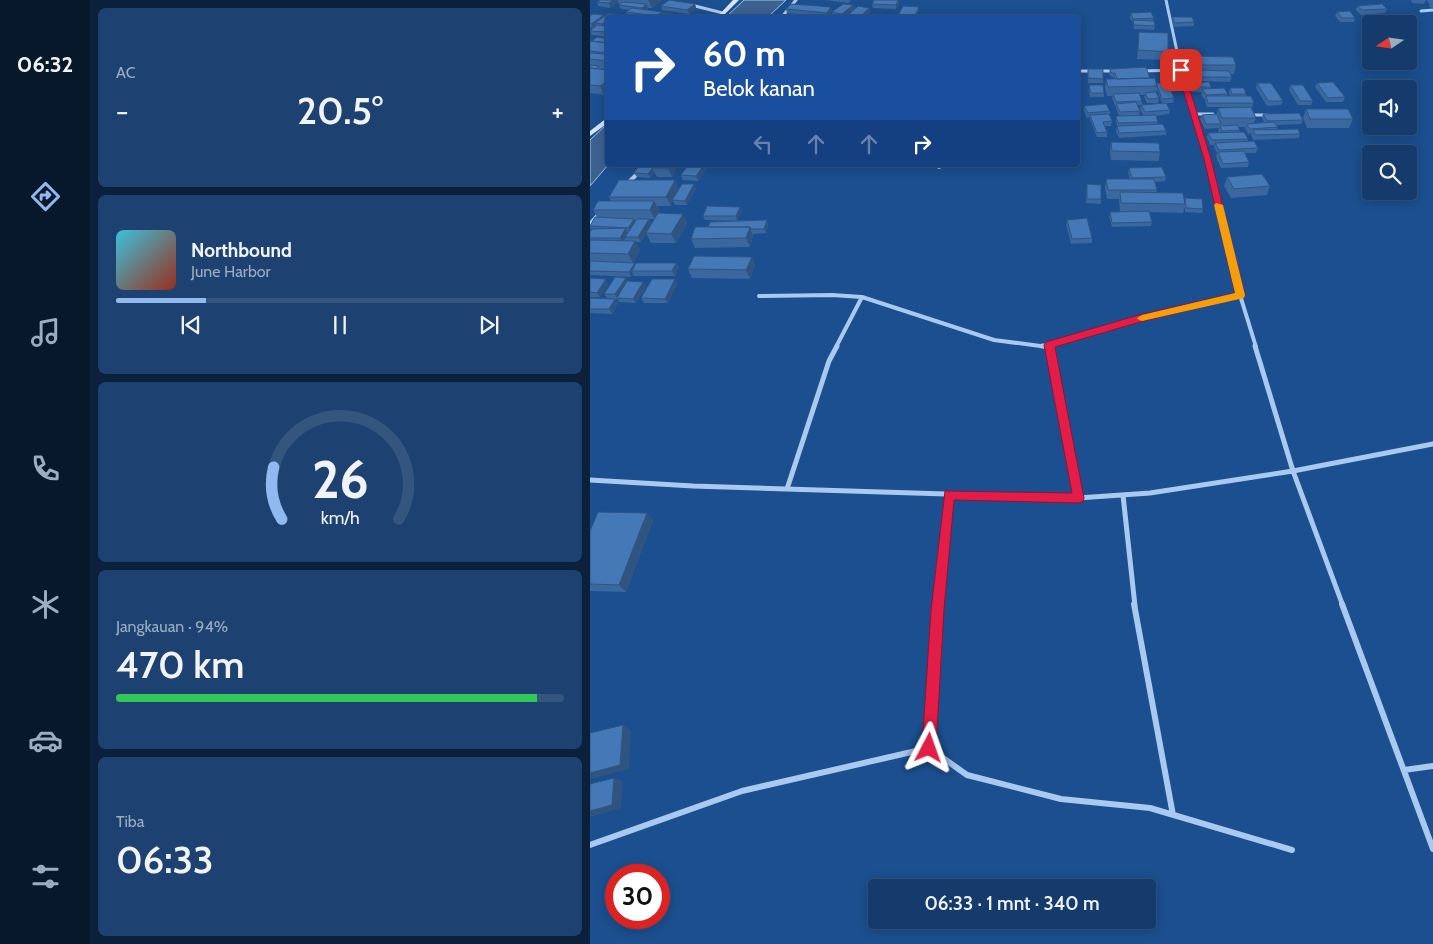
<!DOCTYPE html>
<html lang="id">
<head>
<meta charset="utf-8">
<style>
  :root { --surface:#143b6b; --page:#1d4271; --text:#f1f3f6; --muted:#9dadc1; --line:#33557e; --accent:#90b9f0 }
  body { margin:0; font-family:Cabin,sans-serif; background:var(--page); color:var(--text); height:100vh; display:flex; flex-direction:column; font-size:19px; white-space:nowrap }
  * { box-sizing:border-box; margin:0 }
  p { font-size:16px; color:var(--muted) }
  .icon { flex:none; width:28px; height:28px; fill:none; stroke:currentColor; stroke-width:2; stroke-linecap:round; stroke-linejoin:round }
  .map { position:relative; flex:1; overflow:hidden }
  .side { display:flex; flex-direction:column; gap:8px; padding:8px; background:#0b203b; width:500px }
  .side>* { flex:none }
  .hud { position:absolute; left:15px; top:15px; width:475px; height:152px; border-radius:5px; box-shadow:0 2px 12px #0003,0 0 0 1px var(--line); background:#1a4fa0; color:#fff; overflow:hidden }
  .needle { width:32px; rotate:257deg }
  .buttons { position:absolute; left:772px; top:15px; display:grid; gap:10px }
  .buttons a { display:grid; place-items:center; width:55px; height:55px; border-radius:5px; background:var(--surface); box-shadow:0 2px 12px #0003,0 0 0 1px var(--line); font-size:25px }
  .speed { position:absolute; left:15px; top:864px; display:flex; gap:10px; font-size:25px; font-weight:700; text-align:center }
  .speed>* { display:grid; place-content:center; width:65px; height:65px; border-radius:50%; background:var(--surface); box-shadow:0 2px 12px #0003,0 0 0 1px var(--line); line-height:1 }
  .speed .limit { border:8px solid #d22; background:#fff; color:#111 }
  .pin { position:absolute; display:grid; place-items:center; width:42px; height:42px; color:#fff; margin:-21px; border-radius:10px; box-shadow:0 2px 8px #0006 }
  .me { position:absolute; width:55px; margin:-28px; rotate:4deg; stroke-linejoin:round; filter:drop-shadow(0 0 4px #0008) }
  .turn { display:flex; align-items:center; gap:18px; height:105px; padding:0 15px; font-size:22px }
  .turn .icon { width:65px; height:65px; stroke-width:2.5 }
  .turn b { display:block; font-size:35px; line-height:42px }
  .lanes { display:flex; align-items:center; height:48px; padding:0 15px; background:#0003; justify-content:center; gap:25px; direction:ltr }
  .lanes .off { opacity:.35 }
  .big { font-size:38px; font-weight:600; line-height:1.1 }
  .side .widget { flex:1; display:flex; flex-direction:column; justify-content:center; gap:8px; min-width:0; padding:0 18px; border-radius:8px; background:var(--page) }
  .side .dial { align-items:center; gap:0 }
  .dial svg { height:130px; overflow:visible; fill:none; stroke:var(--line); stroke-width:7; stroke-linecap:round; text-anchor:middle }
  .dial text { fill:var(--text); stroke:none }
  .song { display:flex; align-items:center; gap:15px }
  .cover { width:60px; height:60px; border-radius:8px; background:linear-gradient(135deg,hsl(190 70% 55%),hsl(10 70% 35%)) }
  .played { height:5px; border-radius:2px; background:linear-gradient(90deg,var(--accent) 20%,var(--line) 20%) }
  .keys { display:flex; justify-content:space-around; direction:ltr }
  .heat { display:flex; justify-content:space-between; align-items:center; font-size:28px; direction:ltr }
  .charge { height:8px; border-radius:4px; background:linear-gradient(90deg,#34c759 94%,var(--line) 0) }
  .trip { position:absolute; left:278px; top:879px; width:288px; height:50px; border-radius:5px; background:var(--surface); box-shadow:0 2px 12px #0003,0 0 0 1px var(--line); font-weight:600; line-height:50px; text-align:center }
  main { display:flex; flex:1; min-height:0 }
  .tab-bar { display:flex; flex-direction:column; width:90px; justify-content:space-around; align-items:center; background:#08182b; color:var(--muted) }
  .tab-bar .icon { width:35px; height:35px }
  .tab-bar .current { color:var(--accent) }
  .tab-bar b { font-size:22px; color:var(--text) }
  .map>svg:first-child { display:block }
</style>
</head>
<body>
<main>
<nav class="tab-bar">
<b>06:32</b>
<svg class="icon current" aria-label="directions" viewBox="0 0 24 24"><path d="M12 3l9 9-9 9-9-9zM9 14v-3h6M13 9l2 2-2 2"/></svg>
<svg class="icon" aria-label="music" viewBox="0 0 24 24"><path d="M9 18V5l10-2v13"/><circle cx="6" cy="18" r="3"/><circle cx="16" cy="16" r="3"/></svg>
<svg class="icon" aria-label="phone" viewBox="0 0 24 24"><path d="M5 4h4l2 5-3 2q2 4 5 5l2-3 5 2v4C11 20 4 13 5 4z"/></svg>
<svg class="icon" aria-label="climate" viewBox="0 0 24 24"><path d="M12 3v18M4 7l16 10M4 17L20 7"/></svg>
<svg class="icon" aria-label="car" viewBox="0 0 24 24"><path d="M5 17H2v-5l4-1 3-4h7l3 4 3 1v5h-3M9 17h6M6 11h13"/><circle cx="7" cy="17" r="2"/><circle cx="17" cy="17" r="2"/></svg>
<svg class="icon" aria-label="filters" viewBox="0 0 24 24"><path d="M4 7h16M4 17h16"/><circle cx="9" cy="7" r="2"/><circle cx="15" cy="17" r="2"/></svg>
</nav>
<section class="side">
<div class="widget"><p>AC</p>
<div class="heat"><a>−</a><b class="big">20.5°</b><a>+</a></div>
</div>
<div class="widget">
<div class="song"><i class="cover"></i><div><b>Northbound</b><p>June Harbor</p></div></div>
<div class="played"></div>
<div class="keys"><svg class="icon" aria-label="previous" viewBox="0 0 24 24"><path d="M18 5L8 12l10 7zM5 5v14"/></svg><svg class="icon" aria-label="pause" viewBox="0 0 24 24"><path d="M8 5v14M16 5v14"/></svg><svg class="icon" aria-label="next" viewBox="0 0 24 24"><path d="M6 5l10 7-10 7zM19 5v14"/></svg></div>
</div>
<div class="widget dial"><svg viewBox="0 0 100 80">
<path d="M14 69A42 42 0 1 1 86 69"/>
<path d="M14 69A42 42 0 0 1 9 37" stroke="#90b9f0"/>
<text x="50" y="56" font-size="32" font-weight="700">26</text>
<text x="50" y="72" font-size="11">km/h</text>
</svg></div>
<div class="widget"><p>Jangkauan · 94%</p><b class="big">470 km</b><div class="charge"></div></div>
<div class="widget"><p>Tiba</p><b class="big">06:33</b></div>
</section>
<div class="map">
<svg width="843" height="944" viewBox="0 0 843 944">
  <rect width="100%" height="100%" fill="#1b4f8f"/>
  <path fill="#3c6290" stroke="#9cc4f0" d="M154 0H196L178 17H136Z
    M17 124 18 165 0 186V140Z"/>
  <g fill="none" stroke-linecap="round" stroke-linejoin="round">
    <path stroke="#a9c9ee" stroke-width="3" d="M576 0 591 70 615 151
      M101 5 133 13
      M831 11 843 10
      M191 18 206 0
      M488 71H525
      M551 71 591 70
      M604 114H623
      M659 115H678"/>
    <path stroke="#a9c9ee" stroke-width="4" d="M614 149 650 295 666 347
      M349 165V167
      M38 183 56 165
      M0 224 8 215
      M169 296 242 295 272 297 404 340 458 347 462 343 549 318 650 295
      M246 347 272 297"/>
    <path stroke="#a9c9ee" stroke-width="5" d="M452 346H459
      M665 346 703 471 753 606
      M458 347 488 498
      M0 480 103 486 488 498 560 493 703 471 843 444
      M197 489 239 361 247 346
      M533 495 545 606
      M348 606 359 495"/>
    <path stroke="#a9c9ee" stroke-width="6" d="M544 604 583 815
      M752 604 843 849
      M339 748 349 604
      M814 770 843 766
      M0 845 152 791 339 748 377 775 471 799 560 808 702 850"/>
    <path fill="#d6e6fa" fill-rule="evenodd" d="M143 0H149L131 18H126Z
      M18 117V123L0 136V131Z"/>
  </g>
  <path fill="#3a679d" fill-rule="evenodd" d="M10 0H71V1L62 8H58L56 10 72 12 74 14 104 18H18V26H17H18V37L2 35 0 31 3 28 0 27V16L14 15V16L27 14V16H37L36 12 39 10 31 9 29 5 30 4H29L28 2 20 8 8 6 7 2Z
    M235 0H261L258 3Z
    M821 0H836L834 4 822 3Z
    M837 0H843V9L841 8 839 6 840 4H839Z
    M309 3 306 9 283 8 282 4Z
    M105 4 106 8 99 14 72 10 71 6Z
    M263 5 264 10 254 18 242 16V12L238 17 197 13 196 9 242 12Z
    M767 6 797 9 795 13 771 15 766 10Z
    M279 8 280 12 274 18H259V14Z
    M329 11 326 18H309L308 16Z
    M747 12 765 18 764 22H750L745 16Z
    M541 13 564 18 563 21 565 26 564 30 544 29 543 23 540 18Z
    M582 17 604 22V26L584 27 582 21Z
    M549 32 578 52 577 60 547 59Z
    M18 39V69H10L14 95 0 93V41Z
    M606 56 646 65 644 74H640L642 77 640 82 608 81 604 65Z
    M498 69 513 79V83H498Z
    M520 69 560 78 584 98 583 103H572L567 90 566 92 569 98 568 103H557L554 97 555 95H550L552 101V105L580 110 579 114 566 116 568 122V124L576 131V135L529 138 526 131 527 126 526 121V116H529L526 108V106H525L522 98 523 96H517L515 88 516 79H525L524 77H521L519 74ZM547 105H551L550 109 553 115 549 116 550 111Z
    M598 83 621 87V89L638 94 637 96H640L639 92 640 88 656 94V96L664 103 662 107H661L666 118 664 123 674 122 672 118 673 114 713 120 711 124 687 125 688 127 687 130 710 134 709 138 663 140 661 135 662 133 658 134 655 128V127H648L650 130 649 132 658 139V141L668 148 666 153H655L659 162 658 167 631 168 626 157 627 153 624 147 625 145H620L617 137 618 133 629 132 628 131 629 128 615 129 610 119 612 115 627 114 628 108 661 107H617L615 101 616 99H614L611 94 612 92H599L597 87Z
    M667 83 693 101 691 105 677 106 666 88Z
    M727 83 755 97 753 102H736L725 87Z
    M499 85 514 93V97H500L499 90Z
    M700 85 723 101 721 105H708L699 90Z
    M494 106 520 111V115L522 121 521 126H515L517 132V137H507L500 119V117L497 118 494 111Z
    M716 109 763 119 759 128H717L713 118Z
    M521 142 570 152 569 161 521 160 520 151Z
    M60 165H119L108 181 93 180 91 175 96 168 88 167 82 177H67L64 172 60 178 47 177 44 173Z
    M539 168 576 177 575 181 565 182 567 190 566 192 595 200V198L613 209 612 213 595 212V207L593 213 559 212 562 222 561 226 522 227 519 217 520 212H530L529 199H517L515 188 516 179H540L538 172Z
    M637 177 680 186 677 195 641 198 634 186Z
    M497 184 511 199V204L496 203Z
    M106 188 97 205H85L83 201 81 206H67L69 210 65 219H48H59L62 224 51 242H45L50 250 43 263 45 264 86 263 89 267 85 276H44L43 274 41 277 0 275V232L1 230 0 227V225L7 217 3 210 21 201 19 197 89 189Z
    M152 211 147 221 115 220 113 216Z
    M93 214 97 223 86 243H61L56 233Z
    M177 220 178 225 176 233 163 234V236L160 247 105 248 101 239Z
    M477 220 502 238V243L481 244 476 224Z
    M162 257 165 266 160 279 102 278 98 269Z
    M0 278 18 284 10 297H0Z
    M37 281 53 282 56 286 46 303 29 302 27 299H25L28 303 22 314 0 313V298H17L14 294Z
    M87 284 78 303H54L51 298Z
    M63 520 36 592 0 591V531Z"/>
  <path fill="#305480" d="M23 0H28V2L20 8 19 3Z
    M58 0H71V1L62 8Z
    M308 0H309V3L306 9V5Z
    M56 4 58 8 53 12 52 8Z
    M105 4 106 8 99 14 97 10Z
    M263 5 264 10 253 18 252 14Z
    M241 7 242 12 238 17 237 13Z
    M329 7V11L326 18H324Z
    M279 8 280 12 274 18H271V16Z
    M72 12 74 16 72 18H67L66 16Z
    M14 15 16 19 5 23 6 26 3 28 1 24Z
    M18 20V23H16L17 26 14 28 12 24Z
    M18 80V92L14 95 10 86Z
    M80 165H87L88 167 82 177 78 168Z
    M114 165H119L108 181 106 176Z
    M62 168 64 172 60 178 58 174Z
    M85 180 89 189 81 206 76 197Z
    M104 184 106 188 97 205 95 201Z
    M64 201 69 210 65 219 60 210Z
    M150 207 152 211 147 221 146 216Z
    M93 214 97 223 86 243 81 234Z
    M44 219 46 223 41 232 38 228Z
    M59 219 62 224 51 242 48 237Z
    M177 220 178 225 176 233 174 229Z
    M160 227 163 236 160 247 156 238Z
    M36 228 38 233 33 242 30 238Z
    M45 241 50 250 43 263 38 254Z
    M162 257 165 266 160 279 156 270Z
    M45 263 47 267 42 271 43 274 41 277 39 272Z
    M86 263 89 267 85 276 82 271Z
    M36 278 39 283 27 298 25 294Z
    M16 279 18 284 10 297 7 293Z
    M85 279 87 284 78 303 75 299Z
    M53 282 56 286 46 303 43 299Z
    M25 299 28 303 22 314 19 309Z
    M57 513 63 520 36 592 29 585Z
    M33 725 41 730 39 769 0 779V773Z
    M24 778 33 781 31 808 0 817V811Z"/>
  <path fill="#4478b7" stroke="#305480" d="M10 0H23L19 3 7 2Z
    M79 0 105 4 97 10 71 6Z
    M284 0H308L306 5 282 4Z
    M33 2 56 4 52 8 29 5Z
    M201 4 241 7 237 13 196 9Z
    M253 4 263 5 252 14 242 12Z
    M792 4 797 9 772 10 767 6Z
    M268 6 279 8 271 16 259 14Z
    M313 6 329 7 324 17 308 16Z
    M42 8 72 12 66 16 36 12Z
    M760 11 765 18H752L747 12Z
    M561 12 564 18 543 19 541 13Z
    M19 13 27 14 22 18H18V20L12 24 5 23Z
    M75 13 104 17 103 18H70Z
    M3 14 14 15 1 24 0 23V16Z
    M29 15 48 18H25Z
    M582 17H602L604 22 585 23Z
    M543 20 564 21 565 26 544 25Z
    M7 25 18 26V32L0 31Z
    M549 32 578 33V52L548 50Z
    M7 37 18 39V43L2 41Z
    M0 41 18 43V53L0 51Z
    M0 53 18 54V61L0 59Z
    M606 56 643 57 646 65H608Z
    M0 65 9 66 6 69 0 68Z
    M556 67 560 78 527 79 525 73H521L520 69Z
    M0 68 18 70V80L10 86 0 85Z
    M498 69H513V79L498 78Z
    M607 70 639 71 642 77H609Z
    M565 78 567 86 518 87 516 79Z
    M619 82 621 87H599L598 83Z
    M743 82 755 97 738 98 727 83Z
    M566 83H578L584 98 572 99Z
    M667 83H681L693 101H678Z
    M499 85H513L514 93H501Z
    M700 85H713L723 101H710Z
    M634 88 638 94 616 95 612 89Z
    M640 88H654L656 94H642Z
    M566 92 569 98 558 99 555 93Z
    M549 93 552 101 526 102 523 94Z
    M616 96H661L664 103H618Z
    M546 102 550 111 530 112 526 104Z
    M576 103 580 110 555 112 551 105Z
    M516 104 520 111 498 113 494 106Z
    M661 107 666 118H632L628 108Z
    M716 109H758L763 119H720Z
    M709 113 713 120 677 121 673 114Z
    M519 114 522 121 513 122 517 132 507 133 500 115Z
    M627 114 631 124H616L612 115Z
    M566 115 568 122 528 123 526 116Z
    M684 122 688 127 660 129 656 124Z
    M573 124 576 131 529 133 527 126Z
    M647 125 650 130 632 131 630 126Z
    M708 129 710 134 665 135 663 130Z
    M654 132 658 139 622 140 618 133Z
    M664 141 668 148 629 150 625 143Z
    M521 142 569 143 570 152 522 151Z
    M654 151 659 162 633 164 628 152Z
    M50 165H53L64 166 58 174 44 173Z
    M64 165H80L78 168H62Z
    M98 165H114L106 176 91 175Z
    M572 167 576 177 542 178 539 168Z
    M672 174 680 186 644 189 637 177Z
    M516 179H564L567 190H518Z
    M29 180H85L76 197H19Z
    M92 184H104L95 201 82 200Z
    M497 184 511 185V199H497Z
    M530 192 593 193 595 204 531 203Z
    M595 198 612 199 613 209 596 208Z
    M8 201H64L60 210H3Z
    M117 206 150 207 146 216H113Z
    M559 211 562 222 522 223 520 212Z
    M68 213 93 214 81 234 56 233Z
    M5 217 44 219 38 228 0 226Z
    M497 218 502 238 482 239 477 220Z
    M47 219H59L48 237H35Z
    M177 220 174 229H161L160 227H118L120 222Z
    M105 227H160L156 238 101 239Z
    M36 228 30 238H0V232L2 229Z
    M0 240 45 241 38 254 0 253Z
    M104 256 162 257 156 270 98 269Z
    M1 261 45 263 39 272 0 271V262Z
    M46 263H86L82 271H42Z
    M25 277 36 278 25 294H14Z
    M0 278 16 279 7 293 0 292Z
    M62 279H85L75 299 51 298Z
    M37 281 53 282 43 299 27 298Z
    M0 298 25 299 19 309H0Z
    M8 512 57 513 29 585 0 584V531Z
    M33 725 30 765 0 773V733Z
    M24 778 22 805 0 811V784Z"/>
  <path fill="#e11d48" stroke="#92132f" d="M591 68 594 70 621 159 655 295 650 298 550 322 465 347 494 498 493 502 488 503 364 500 354 610 346 748 344 754 339 756 334 754 332 748 341 610 355 491 482 493 454 345 456 342 549 315 645 293 614 159 587 70Z"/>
  <path fill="#f59e0b" d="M626 203 633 205 655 295 654 298 552 321 549 320 547 318 552 315 645 293 624 205Z"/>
</svg>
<div class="buttons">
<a><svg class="needle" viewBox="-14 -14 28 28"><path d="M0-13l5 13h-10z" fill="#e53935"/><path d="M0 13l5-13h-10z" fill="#9dadc1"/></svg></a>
<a><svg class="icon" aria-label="sound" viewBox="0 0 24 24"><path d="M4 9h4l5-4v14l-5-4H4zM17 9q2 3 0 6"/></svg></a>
<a><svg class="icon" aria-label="search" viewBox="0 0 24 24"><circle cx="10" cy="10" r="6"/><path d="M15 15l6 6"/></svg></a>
</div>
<div class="speed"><div class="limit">30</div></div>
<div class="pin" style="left:591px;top:70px;background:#d93025"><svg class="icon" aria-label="arrive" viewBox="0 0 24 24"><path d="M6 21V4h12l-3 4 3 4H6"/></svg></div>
<svg class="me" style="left:339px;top:748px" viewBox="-20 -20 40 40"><path d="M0-17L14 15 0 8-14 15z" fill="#e11d48" stroke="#fff" stroke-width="4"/></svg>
<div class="trip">06:33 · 1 mnt · 340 m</div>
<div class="hud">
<div class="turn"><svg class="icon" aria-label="right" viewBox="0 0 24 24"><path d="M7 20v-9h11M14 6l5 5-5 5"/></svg><div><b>60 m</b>Belok kanan</div></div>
<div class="lanes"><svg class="icon off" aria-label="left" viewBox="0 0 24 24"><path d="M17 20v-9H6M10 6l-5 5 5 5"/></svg><svg class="icon off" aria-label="ahead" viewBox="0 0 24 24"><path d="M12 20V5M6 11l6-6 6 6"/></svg><svg class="icon off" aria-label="ahead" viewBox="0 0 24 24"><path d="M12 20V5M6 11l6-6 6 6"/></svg><svg class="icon" aria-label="right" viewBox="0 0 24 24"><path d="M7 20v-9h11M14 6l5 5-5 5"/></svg></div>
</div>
</div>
</main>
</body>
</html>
